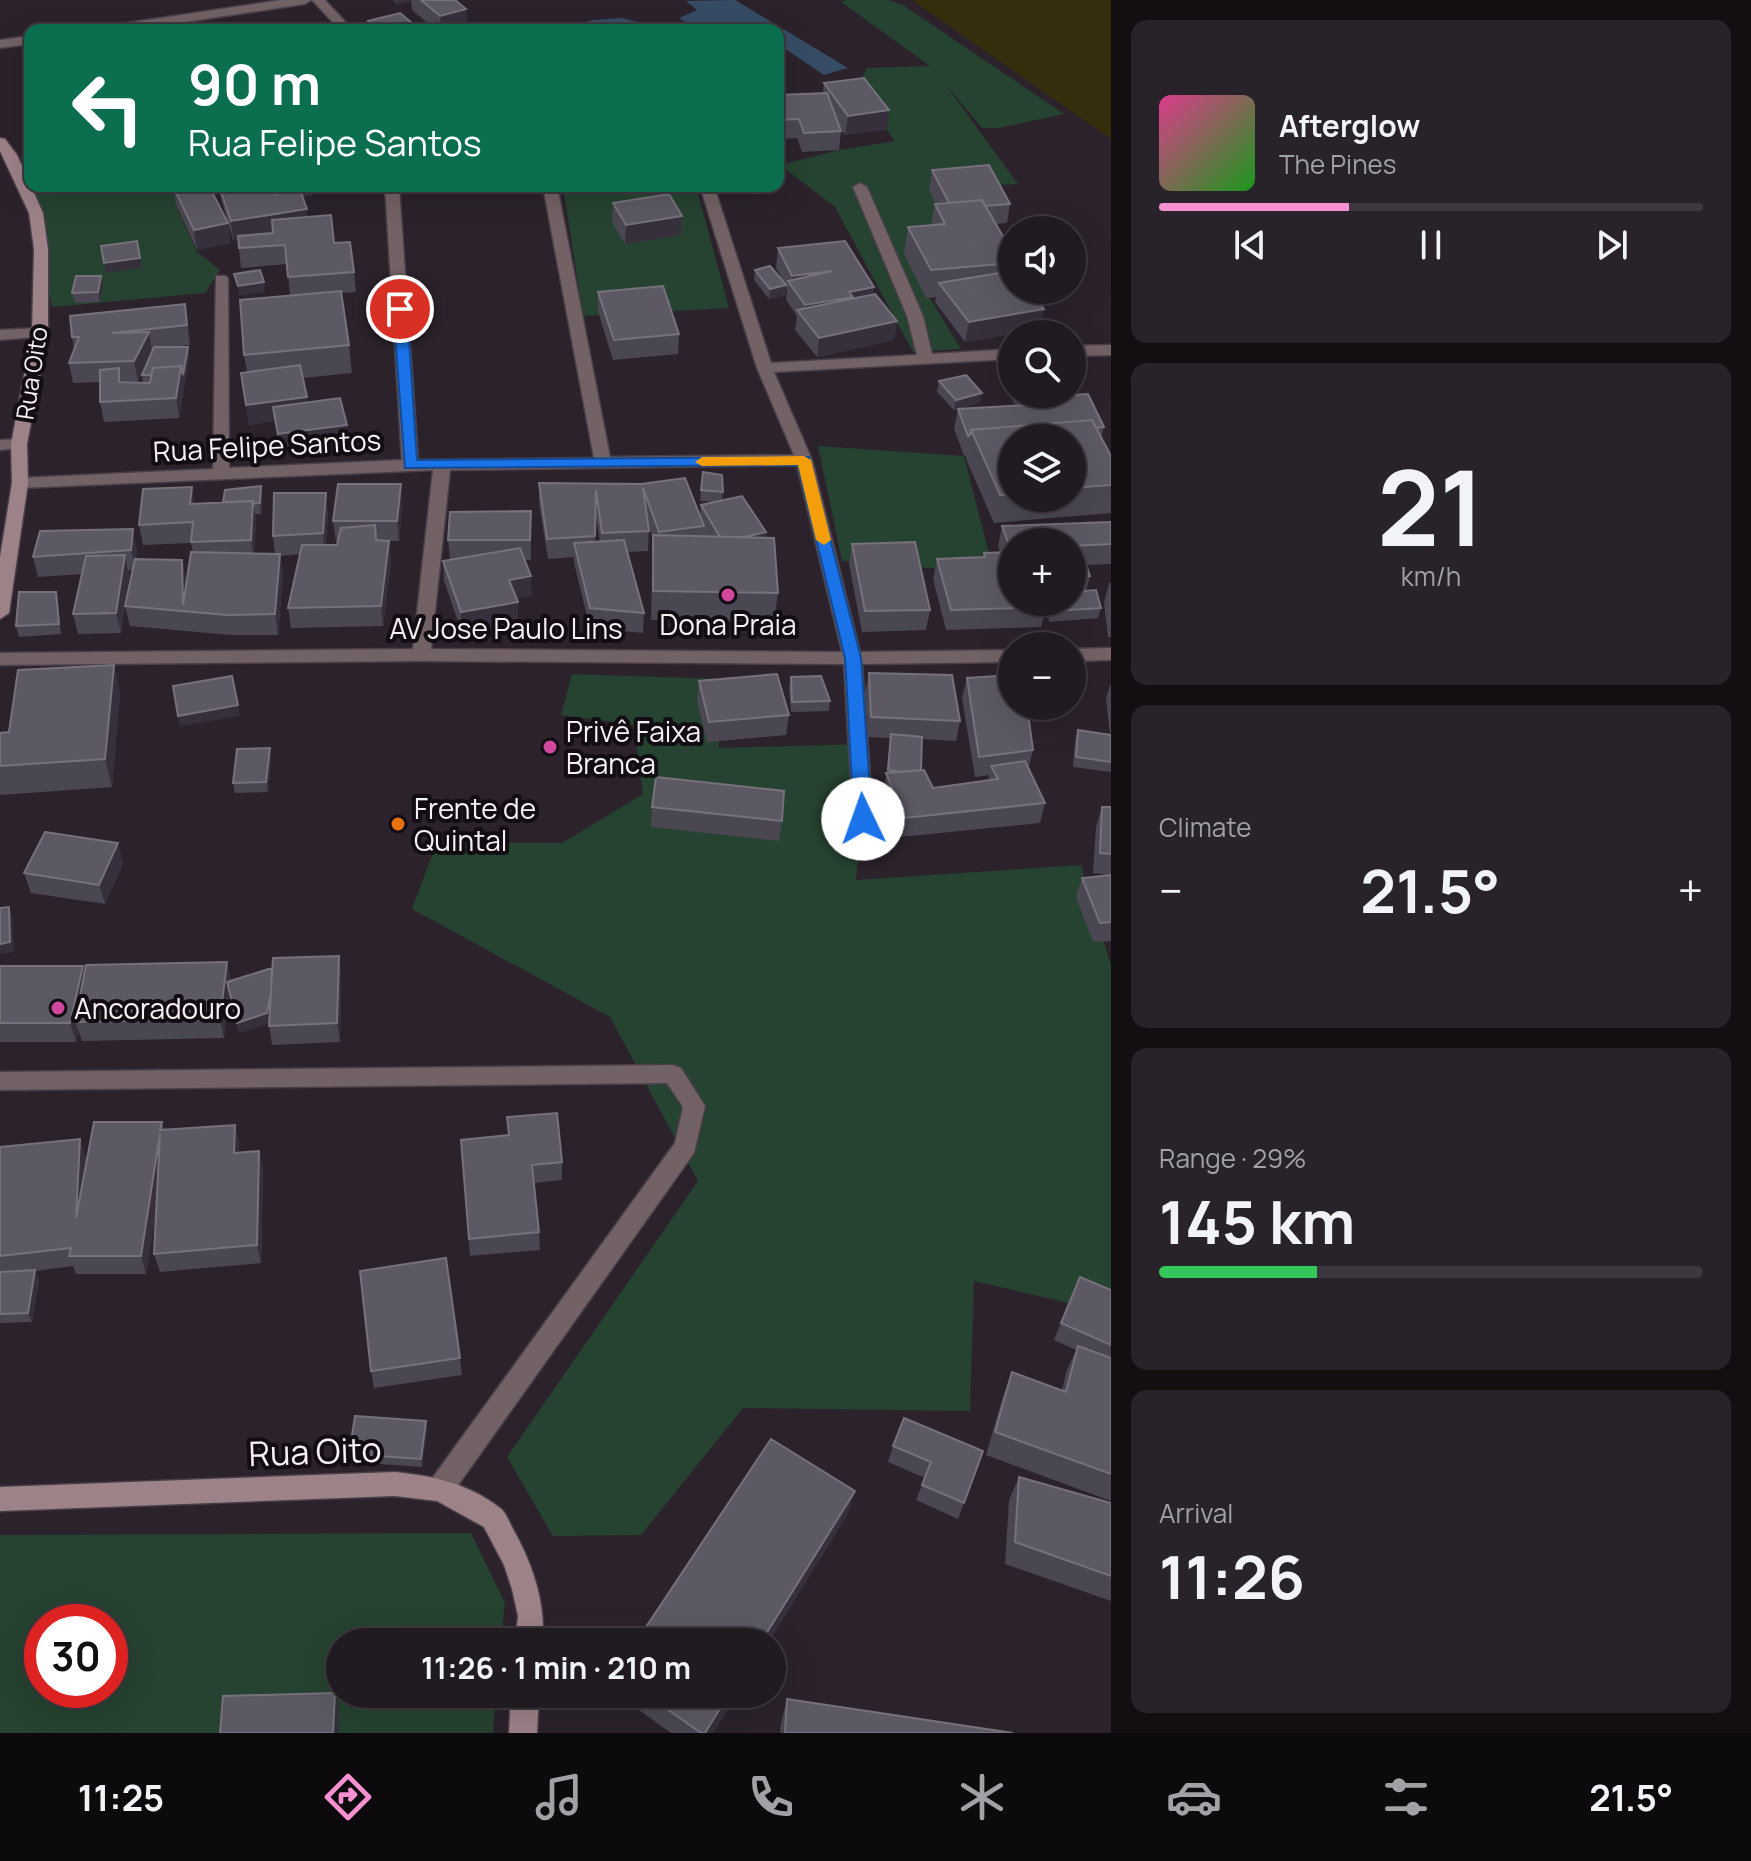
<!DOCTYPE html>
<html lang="en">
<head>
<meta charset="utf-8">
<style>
  :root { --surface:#201a21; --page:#28232a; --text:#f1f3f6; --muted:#a2a1a5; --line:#3d383f; --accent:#f590d1 }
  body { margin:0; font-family:Manrope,sans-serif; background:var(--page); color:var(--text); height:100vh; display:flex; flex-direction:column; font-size:30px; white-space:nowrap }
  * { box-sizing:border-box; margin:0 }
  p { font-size:26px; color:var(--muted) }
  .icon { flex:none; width:44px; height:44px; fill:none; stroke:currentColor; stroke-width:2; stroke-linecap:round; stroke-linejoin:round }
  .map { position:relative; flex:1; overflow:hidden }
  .panel { display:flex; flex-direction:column; gap:20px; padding:20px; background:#120e12; width:640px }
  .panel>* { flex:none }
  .hud { position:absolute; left:24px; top:24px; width:760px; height:168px; border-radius:16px; box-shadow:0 8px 32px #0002,0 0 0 2px var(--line); background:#0b6e4f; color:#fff; overflow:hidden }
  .tools { position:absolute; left:998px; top:216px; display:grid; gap:16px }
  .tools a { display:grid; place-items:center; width:88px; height:88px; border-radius:50%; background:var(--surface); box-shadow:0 8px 32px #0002,0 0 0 2px var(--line); font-size:40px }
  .speed { position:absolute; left:24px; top:1604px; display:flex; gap:16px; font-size:40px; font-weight:700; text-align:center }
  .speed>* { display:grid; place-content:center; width:104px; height:104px; border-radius:50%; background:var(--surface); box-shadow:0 8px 32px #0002,0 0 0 2px var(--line); line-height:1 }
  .speed .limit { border:12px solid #d22; background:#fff; color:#111 }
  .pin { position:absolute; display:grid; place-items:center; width:68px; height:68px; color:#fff; margin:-34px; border:4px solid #fff; border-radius:50%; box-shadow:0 2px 8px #0007 }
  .me { position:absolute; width:88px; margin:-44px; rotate:357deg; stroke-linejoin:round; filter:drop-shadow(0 0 6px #0008) }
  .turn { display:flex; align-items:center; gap:28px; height:168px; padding:0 32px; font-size:36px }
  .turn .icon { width:104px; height:104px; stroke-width:2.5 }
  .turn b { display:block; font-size:56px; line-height:68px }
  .big { font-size:60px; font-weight:700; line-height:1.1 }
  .panel .card { flex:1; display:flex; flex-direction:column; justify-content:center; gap:12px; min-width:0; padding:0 28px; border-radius:16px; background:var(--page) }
  .panel .dial { align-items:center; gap:0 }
  .dial b { font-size:104px; line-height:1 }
  .song { display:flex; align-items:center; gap:24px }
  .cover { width:96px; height:96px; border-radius:12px; background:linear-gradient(135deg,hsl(330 70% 55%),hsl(120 70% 35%)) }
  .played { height:8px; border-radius:4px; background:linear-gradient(90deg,var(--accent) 35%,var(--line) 35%) }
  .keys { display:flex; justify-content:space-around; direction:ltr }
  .heat { display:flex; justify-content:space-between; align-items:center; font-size:44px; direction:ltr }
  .charge { height:12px; border-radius:6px; background:linear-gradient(90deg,#34c759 29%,var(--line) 0) }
  .trip { position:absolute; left:326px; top:1628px; width:460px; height:80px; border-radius:40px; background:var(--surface); box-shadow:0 8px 32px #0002,0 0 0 2px var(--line); font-weight:700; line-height:80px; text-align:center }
  .tabs { display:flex; height:128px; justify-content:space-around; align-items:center; background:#0d0a0d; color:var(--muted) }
  .tabs .icon { width:56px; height:56px }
  .tabs .active { color:var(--accent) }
  .tabs b { font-size:36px; color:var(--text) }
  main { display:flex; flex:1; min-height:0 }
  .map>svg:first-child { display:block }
</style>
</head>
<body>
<main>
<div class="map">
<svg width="1111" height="1733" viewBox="0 0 1111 1733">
  <rect width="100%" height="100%" fill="#2b222c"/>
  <path fill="#264230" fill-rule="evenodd" d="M846 0H889L903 5 1064 114 999 128H982L945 84 1018 184 929 189 948 227 904 255 961 349 913 352 835 207 780 165 839 150 895 141 855 89 867 68 930 66 841 2Z
    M30 150V186H197L176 206 197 252 220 270 205 293 52 307 21 156Z
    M563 186H696L729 308 583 316Z
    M818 446 964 456 994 573 842 561Z
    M572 674 720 679 719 748 869 744 856 880 1081 865 1111 965V1313L974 1281 970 1411 743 1408 641 1535 553 1536 507 1457 698 1181 610 1017 412 909 437 842 562 843 643 794 634 725 561 715Z
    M471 1533 505 1603 501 1642H340V1694H496L493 1733H0V1535ZM42 1622H110V1690H42Z"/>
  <path fill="#352d0c" d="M912 0H1111V139Z"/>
  <path fill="#364c65" d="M735 0 848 68 824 75 778 44V30H699L679 18 697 10 686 1Z
    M622 18 642 23 677 22 682 26 672 30H559L593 20Z"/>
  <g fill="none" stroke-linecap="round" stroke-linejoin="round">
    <defs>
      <path id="street" d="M281 0H311L305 4 132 30H101L107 26Z
        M312 0H325L353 30H340Z
        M30 36V44L0 48V40Z
        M860 183 867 187 923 316 932 354 1012 349V359L774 372 812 460 860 652 1012 650V662L862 664 873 819 870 824H856L853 819 844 664 421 661 0 665V653L413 649 433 470 20 488 12 483 20 478 213 469 216 276H226L228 279 229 468 402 460 385 186H399L418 460 594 458 543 186H557L610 457 794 455 757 368 700 186H714L771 363 917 355 907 316 853 187ZM797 465 842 652 431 649 450 470Z
        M40 328 45 330V336L0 340V330Z
        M1111 345V355L1072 356V346Z
        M19 439 25 441V447L0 450V440Z
        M1111 648V660L1072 661V649Z
        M673 1065 681 1068 705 1106 694 1153 449 1498 440 1501 431 1498 427 1489 431 1480 675 1143 683 1107 667 1083 0 1090V1072Z"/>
      <path id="secondary" d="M0 138 5 139 17 155 43 213 48 249V333L27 444 28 483 9 613 0 619V557L12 483 11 444 32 333 34 249 29 213 0 151Z
        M395 1472C433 1476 468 1483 500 1508 506 1512 509 1522 513 1529 533 1565 545 1601 543 1642H515L518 1616 512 1589 504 1565 484 1527 437 1501 395 1496 0 1511V1487Z
        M511 1694H539L537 1733H509Z"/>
    </defs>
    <use href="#street" stroke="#483f48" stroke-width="3"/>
    <use href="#secondary" stroke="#483f48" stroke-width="3"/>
    <use href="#street" fill="#726165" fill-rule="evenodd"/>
    <use href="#secondary" fill="#9d8288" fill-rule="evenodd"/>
  </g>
  <path fill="#4b4752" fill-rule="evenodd" d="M394 0H455L466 9 467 28 458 30H436L412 10 411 1 396 4Z
    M824 83 887 129 845 135 840 127 841 131 839 150 802 152 797 138 778 139V95L823 93Z
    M932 170 1010 204 1007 223 996 224 1012 252V290L1044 309 1039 329 965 342 935 302 936 297 926 298 904 254 908 227 931 225 935 204H936L929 189Z
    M173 186H311L312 195 302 197 308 217 334 243 354 272 356 292 341 293 349 345 352 373 302 378 307 402 349 445 281 454 274 421 249 425 241 373 247 372 244 355 290 295 287 264 241 268 238 239 233 240 219 191 212 192 228 223 230 243 197 250 176 205Z
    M613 203 682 216 681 235 625 244 612 222Z
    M778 248 873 294 897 321 894 340 817 357 795 330 797 316 786 300 787 289 786 287 785 295 769 299 754 280 755 270 784 283 776 268Z
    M103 286 100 302 75 303 72 293Z
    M598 292 679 334 678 354 613 360 598 311Z
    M188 324 190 345 169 347H188L189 357 179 418 104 422 100 402V382L73 383 69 363 74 350 72 337ZM150 355 142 375 143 383 122 382V381H138Z
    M1012 358V394H1070L1104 427 1101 438 1111 456V513L994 523 966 459V455L964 456 954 429 958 409 1016 406 1000 378 1004 359ZM1012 438H1072V498H1012Z
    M939 381 980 403 954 410 937 392Z
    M539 483 641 484 700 516 701 505 715 502 700 501 701 490 723 492 722 500 766 532V537L778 593 774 622 651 620 653 539 649 527 648 551 627 552 644 613 643 633 590 628 574 563V557L548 559 539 503ZM595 510 600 542H595Z
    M326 493 328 513 326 545H337L338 541H336L333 521 402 504 399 541H389L391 561 383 626 291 628 288 608 300 554 280 556 283 574 278 635H231L130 626 125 606 132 570 128 571 129 575 121 633 78 634 73 614 82 574 38 577 33 557 137 549 136 559 182 560 186 588 193 552 191 543 143 545 139 525 195 504 223 502 262 497 261 514H255L256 521 254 554H275L273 536Z
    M531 511V560H525L532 596 516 598 518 602V622L462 633 444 581 443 561 450 560 448 540Z
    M1111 522V564L1086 565 1090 576 1086 591 1101 608 1098 618 1049 622 1048 602H1072V542H1012V602L1046 607 1041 627 946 630 933 579 937 559 983 557 984 553H1000L998 546 1002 526Z
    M852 544 930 610 926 630 862 632 849 564Z
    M1109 583H1111V637H1108L1104 603Z
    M56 592 58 602 61 634 19 637 16 626Z
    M114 665 120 693 112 787 0 795V733L9 732Z
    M869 673 960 721 956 741 922 739 921 770 933 788 988 781 989 775 975 777 962 698 967 678 1033 750 1028 769 1045 803 1040 823 900 837 882 793 887 773 890 738 868 737 865 693Z
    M791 677 830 701 829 711 791 712 789 688Z
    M699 681 789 715 786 735 707 742 697 701Z
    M1111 683V772L1073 767 1075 740 1078 730 1110 735 1106 698Z
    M271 758 268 792 235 793 233 783Z
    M652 807 782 821 779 841 651 827Z
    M1102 807H1111V875L1093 873 1096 827Z
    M123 863 105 904 31 893 24 873Z
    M1111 875V941L1093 942 1076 897 1082 878Z
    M339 956 341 975 340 1042 272 1045 269 1023 239 1033 229 992 224 1038 82 1041 79 1032 76 1042H0V966L84 972 227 962 231 981Z
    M507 1117 562 1162V1180L534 1183 539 1232 540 1250 470 1256 461 1140 508 1135Z
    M162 1122 164 1130 235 1125 239 1144V1153L259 1151 263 1169 261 1263 160 1272 154 1254 156 1210 146 1274H76L73 1266 35 1271 39 1280 32 1322 0 1323V1147L86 1157V1167Z
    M1080 1277 1111 1290V1501L986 1455 1003 1396 1012 1372 1062 1390 1067 1370 1076 1350 1054 1340Z
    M460 1358 462 1375 374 1388 371 1371Z
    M426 1421 427 1429 422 1467 351 1462 349 1454Z
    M893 1446 983 1451 958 1519 916 1500 925 1478 888 1462Z
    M1019 1477 1111 1503V1601L1005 1564 1009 1500Z
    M617 1694H737L713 1733H671Z
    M787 1699 1013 1733H780L781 1723Z"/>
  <path fill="#36303c" d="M396 0H411V1L396 4Z
    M466 9 467 28 458 30H441L440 16Z
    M412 23V30H386Z
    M889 110 887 129 845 135 848 116Z
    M198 186H218L219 191 199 194Z
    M272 186H311L312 195 274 201Z
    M577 186H600V190L577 194Z
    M307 209 309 229 233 240 231 221Z
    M682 216 681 235 625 244 626 225Z
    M228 223 230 243 197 250 194 230Z
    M140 258 142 268 106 273 104 263Z
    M832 271 791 286 792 276Z
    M101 276 103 286 100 302 98 292Z
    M264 282 265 292 239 296 238 286Z
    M786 285 785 295 769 299 770 289Z
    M874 287 871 307 804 319 805 305 849 292Z
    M185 304 188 324 190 345 187 325Z
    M1044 309 1039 329 965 342 969 322Z
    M897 321 894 340 817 357 819 338Z
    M149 332 152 352 138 381 134 361Z
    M188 347 189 357 179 418 176 398 181 366Z
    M982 393 980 403 954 410 956 400Z
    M1021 394H1070L1069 401 1058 396 1057 403 1018 408Z
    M307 397 309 417 273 407 274 421 249 425 246 405Z
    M347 425 349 445 281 454 278 434Z
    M401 484 402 504 399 541 397 521Z
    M261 486 262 497 261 514 260 503Z
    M192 487 195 507 190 504Z
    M326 493 328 513 325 553 323 533Z
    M253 501 256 521 254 560 251 540Z
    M133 529 137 549 136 570 131 550Z
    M766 532 764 552 724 542Z
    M389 541 391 561 383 626 381 606Z
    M280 554 283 574 278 635 275 614Z
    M125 555 129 575 121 633 116 613Z
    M182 560 186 580 187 611 183 605Z
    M531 576 532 596 510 600 509 580Z
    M56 592 58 602 61 634 59 624Z
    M518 602V622L462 633 461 612Z
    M114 665 120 693 112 787 105 759Z
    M238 705 240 716 180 726 178 716Z
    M270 748 271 758 268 792 266 782Z
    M118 843 123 863 105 904 99 885Z
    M9 907 12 917 14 952 0 954V944Z
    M339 956 341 975 340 1042 337 1023Z
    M227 962 231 981 224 1038 220 1019Z
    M83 966 89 986 75 1022 79 1032 76 1042 70 1023Z
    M275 968 269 1023 239 1033 237 1023Z
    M235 1125 239 1144V1171L234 1153Z
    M160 1134 165 1153 146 1274 141 1256Z
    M80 1139 86 1157 83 1236 76 1218Z
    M259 1151 263 1169 261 1263 257 1245Z
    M35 1270 39 1280 32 1322 28 1313Z
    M426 1421 427 1429 422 1467 421 1459Z
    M855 1491 848 1514 769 1642H761Z
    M335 1693 339 1707 338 1733H333Z
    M729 1694H737L713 1733H705Z"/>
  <path fill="#5d5964" stroke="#76717b" stroke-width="2" d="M421 0H455L466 9 440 16Z
    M400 13 412 23 386 30H373L368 21Z
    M864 78 889 110 848 116 824 83Z
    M827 93 841 131 804 133 799 119 778 120V95Z
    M989 165 1010 204 985 206 982 200 949 203 932 170Z
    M173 186H209L228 223 194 230Z
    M219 186H273L276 194 300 190 307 209 231 221Z
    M669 194 682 216 626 225 613 203Z
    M982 200 1012 252V263L931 270 908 227 945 224 935 204Z
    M331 215 334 243 350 242 354 272 288 277 285 245 239 248 238 236 273 233 272 220Z
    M137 241 140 258 104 263 101 246Z
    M845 241 874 287 849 292 853 297 805 305 788 281 832 271 792 276 778 248Z
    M770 266 786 285 770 289 755 270Z
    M260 270 264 282 238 286 234 274Z
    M1012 271V290H1028L1044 309 969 322 939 283Z
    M76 276H101L98 292 72 293Z
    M663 286 679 334 614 340 598 292Z
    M341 291 349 345 244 355 240 300Z
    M875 294 897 321 819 338 797 310Z
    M185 304 187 325 112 333 149 332 134 361 69 363 79 337H72L70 316Z
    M154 347H188L183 375 181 366 153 368 151 375H142Z
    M1012 358V372L1004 359Z
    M300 365 307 397 246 405 241 373Z
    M181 366 176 398 100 402V370L119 368V382L150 383 153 368Z
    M966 375 982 393 956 400 939 381Z
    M1088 394 1104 427 1096 428 1092 420 971 430 970 435 968 436 958 409 1062 403 1058 396Z
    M340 398 347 425 278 434 273 407Z
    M1092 420 1111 456V485L1072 488V438H1012V494L1000 495 971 430Z
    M703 472 722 475 723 492 701 490Z
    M685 478 704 526 659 532 643 488 649 531 602 533 596 490 595 536 547 539 539 483 641 484Z
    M338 484H401L397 521H333Z
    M261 486 260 503 253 504V501L223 502 225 490Z
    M192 487 190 504 253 501 251 540 191 542 193 522 139 525 143 489Z
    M274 493H326L323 533 273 536Z
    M742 496 766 532 745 537H720L701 505Z
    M531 511 530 540H448L450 512Z
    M1111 522V544L1072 546V542H1012V548H1010L1002 526Z
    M375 525 376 540 389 541 381 606 288 608 302 545H337L341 528Z
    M133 529 131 550 33 557 40 531Z
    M653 535 774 538 778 593 653 591Z
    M624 540 644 613 590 608 574 543Z
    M915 542 930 610 865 611 852 544Z
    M520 548 531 576 509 580 518 602 461 612 443 561Z
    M1072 550H1081L1090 576 1072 577Z
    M191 552 280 554 275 614 227 615 125 606 135 559 182 560 183 605Z
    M1012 552V602H1045L1046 607 951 610 937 559 985 557 984 553Z
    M125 555 116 613 73 614 86 556Z
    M1096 590 1101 608 1052 611 1051 602H1072V592Z
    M19 592H56L59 624 16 626Z
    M114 665 105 759 0 766V733L9 732 18 670Z
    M869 673 952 675 960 721 871 717Z
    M777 674 789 715 709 722 699 681Z
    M1012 675V706H1027L1033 750 979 757 967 678Z
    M232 676 238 705 178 716 173 686Z
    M821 676 830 701 792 702 791 677Z
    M1078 730 1111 735V762L1076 757Z
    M891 734 922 737 921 770 901 772 888 770Z
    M270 748 266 782 233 783 237 749Z
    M1025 761 1045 803 904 818 886 773 924 770 933 788 998 779 991 766Z
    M656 777 784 791 782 821 652 807Z
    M1102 807H1111V854L1100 853Z
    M45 832 118 843 99 885 24 873Z
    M1111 875V922L1100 923 1082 878Z
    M9 907 10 942 0 944V908Z
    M339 956 337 1023 269 1026 273 958Z
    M227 962 220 1019 75 1022 86 965Z
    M0 966H83L70 1023H0Z
    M272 968 271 992 267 1013 237 1023 227 982Z
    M557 1113 562 1162 532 1165 539 1232 469 1239 461 1140 509 1135 507 1117Z
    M94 1122H162L160 1130 235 1125 234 1153 259 1151 257 1245 154 1254 160 1134 141 1256H69L71 1248 0 1256V1147L80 1139 76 1218Z
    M446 1258 460 1358 371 1371 360 1271Z
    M35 1270 28 1313 0 1314V1272Z
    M1080 1277 1111 1290V1345L1061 1323Z
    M1078 1346 1111 1358V1474L995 1432 1012 1372 1066 1392Z
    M355 1416 426 1421 421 1459 349 1454Z
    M904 1418 983 1451 964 1503 922 1485 931 1462 893 1446Z
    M771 1439 855 1491 761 1642H636Z
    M1019 1477 1111 1503V1576L1015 1542Z
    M335 1693 333 1733H220L223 1696Z
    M646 1694H729L705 1733H701Z
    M787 1699 1013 1733H785Z"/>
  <path fill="#1a73e8" stroke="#114b97" stroke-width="2" d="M400 305 407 309 417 460 809 457 861 658 872 819 869 824H856L854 819 845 658 798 465 405 468 393 309Z"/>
  <path fill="#f59e0b" d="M804 456 811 460 831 540 824 545 816 540 798 465 702 466 695 462 702 457Z"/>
  <g fill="#d1479c" stroke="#110d12" stroke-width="3">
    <circle cx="728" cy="595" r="8"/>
    <circle cx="550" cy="747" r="8"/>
    <circle cx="58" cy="1008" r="8"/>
  </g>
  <circle fill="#e8710a" stroke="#110d12" stroke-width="3" cx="398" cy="824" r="8"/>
  <g text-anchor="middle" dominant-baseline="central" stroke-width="8" stroke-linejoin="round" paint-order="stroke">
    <g font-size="24" fill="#f7f0f7" stroke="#110d12">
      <text transform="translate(31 373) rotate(-81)">Rua Oito</text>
    </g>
    <g font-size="28" fill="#f7f0f7" stroke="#110d12">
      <text transform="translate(267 445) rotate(-3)">Rua Felipe Santos</text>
      <text x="506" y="628">AV Jose Paulo Lins</text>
    </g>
    <g font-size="28" fill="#f7f0f7" stroke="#110d12" text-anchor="start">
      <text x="728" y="624" text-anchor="middle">Dona Praia</text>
      <text x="566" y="731">Privê Faixa<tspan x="566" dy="32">Branca</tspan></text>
      <text x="414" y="808">Frente de<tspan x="414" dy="32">Quintal</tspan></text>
      <text x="74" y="1008">Ancoradouro</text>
    </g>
    <g font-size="34" fill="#f7f0f7" stroke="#110d12">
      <text transform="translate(315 1451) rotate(-2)">Rua Oito</text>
    </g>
  </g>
</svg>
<div class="tools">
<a><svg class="icon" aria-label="sound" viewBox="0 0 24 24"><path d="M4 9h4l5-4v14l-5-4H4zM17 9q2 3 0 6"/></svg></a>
<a><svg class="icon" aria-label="search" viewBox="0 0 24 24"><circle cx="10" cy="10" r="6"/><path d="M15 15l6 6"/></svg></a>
<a><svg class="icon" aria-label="layers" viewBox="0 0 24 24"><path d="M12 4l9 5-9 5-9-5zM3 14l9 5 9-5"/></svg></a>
<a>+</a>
<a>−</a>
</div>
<div class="speed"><div class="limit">30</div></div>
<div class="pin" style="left:400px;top:309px;background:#d93025"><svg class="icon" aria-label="arrive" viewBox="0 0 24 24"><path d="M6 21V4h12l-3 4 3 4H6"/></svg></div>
<svg class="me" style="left:863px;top:819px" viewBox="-20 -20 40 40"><circle r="19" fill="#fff"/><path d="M0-13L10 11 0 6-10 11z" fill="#1a73e8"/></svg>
<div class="trip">11:26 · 1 min · 210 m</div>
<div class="hud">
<div class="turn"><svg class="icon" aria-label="left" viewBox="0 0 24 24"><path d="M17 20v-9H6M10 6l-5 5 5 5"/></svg><div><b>90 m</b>Rua Felipe Santos</div></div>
</div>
</div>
<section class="panel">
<div class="card">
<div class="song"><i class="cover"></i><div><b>Afterglow</b><p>The Pines</p></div></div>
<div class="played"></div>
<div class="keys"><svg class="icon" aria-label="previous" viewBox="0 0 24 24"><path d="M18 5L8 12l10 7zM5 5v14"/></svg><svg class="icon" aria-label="pause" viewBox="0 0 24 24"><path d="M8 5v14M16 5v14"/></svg><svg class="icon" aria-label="next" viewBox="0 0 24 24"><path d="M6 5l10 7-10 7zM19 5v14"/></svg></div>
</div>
<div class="card dial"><b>21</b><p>km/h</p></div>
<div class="card"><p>Climate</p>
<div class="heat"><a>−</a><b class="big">21.5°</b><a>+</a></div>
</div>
<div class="card"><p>Range · 29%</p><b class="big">145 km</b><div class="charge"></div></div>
<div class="card"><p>Arrival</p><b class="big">11:26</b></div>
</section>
</main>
<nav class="tabs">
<b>11:25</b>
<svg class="icon active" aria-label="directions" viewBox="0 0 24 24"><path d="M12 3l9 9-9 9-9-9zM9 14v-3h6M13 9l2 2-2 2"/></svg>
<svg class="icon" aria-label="music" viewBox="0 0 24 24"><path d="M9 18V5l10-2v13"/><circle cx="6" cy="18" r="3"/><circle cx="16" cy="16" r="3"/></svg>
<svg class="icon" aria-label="phone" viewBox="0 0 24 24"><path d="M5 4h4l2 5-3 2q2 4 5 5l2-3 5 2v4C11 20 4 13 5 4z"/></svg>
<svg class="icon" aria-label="climate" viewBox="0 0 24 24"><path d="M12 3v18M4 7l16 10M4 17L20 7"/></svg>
<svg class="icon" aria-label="car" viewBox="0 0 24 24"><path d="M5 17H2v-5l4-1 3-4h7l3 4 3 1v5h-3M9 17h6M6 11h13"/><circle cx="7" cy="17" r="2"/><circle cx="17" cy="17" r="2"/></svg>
<svg class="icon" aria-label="filters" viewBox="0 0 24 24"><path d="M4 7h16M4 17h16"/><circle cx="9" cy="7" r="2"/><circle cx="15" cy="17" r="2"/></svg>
<b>21.5°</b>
</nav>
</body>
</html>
